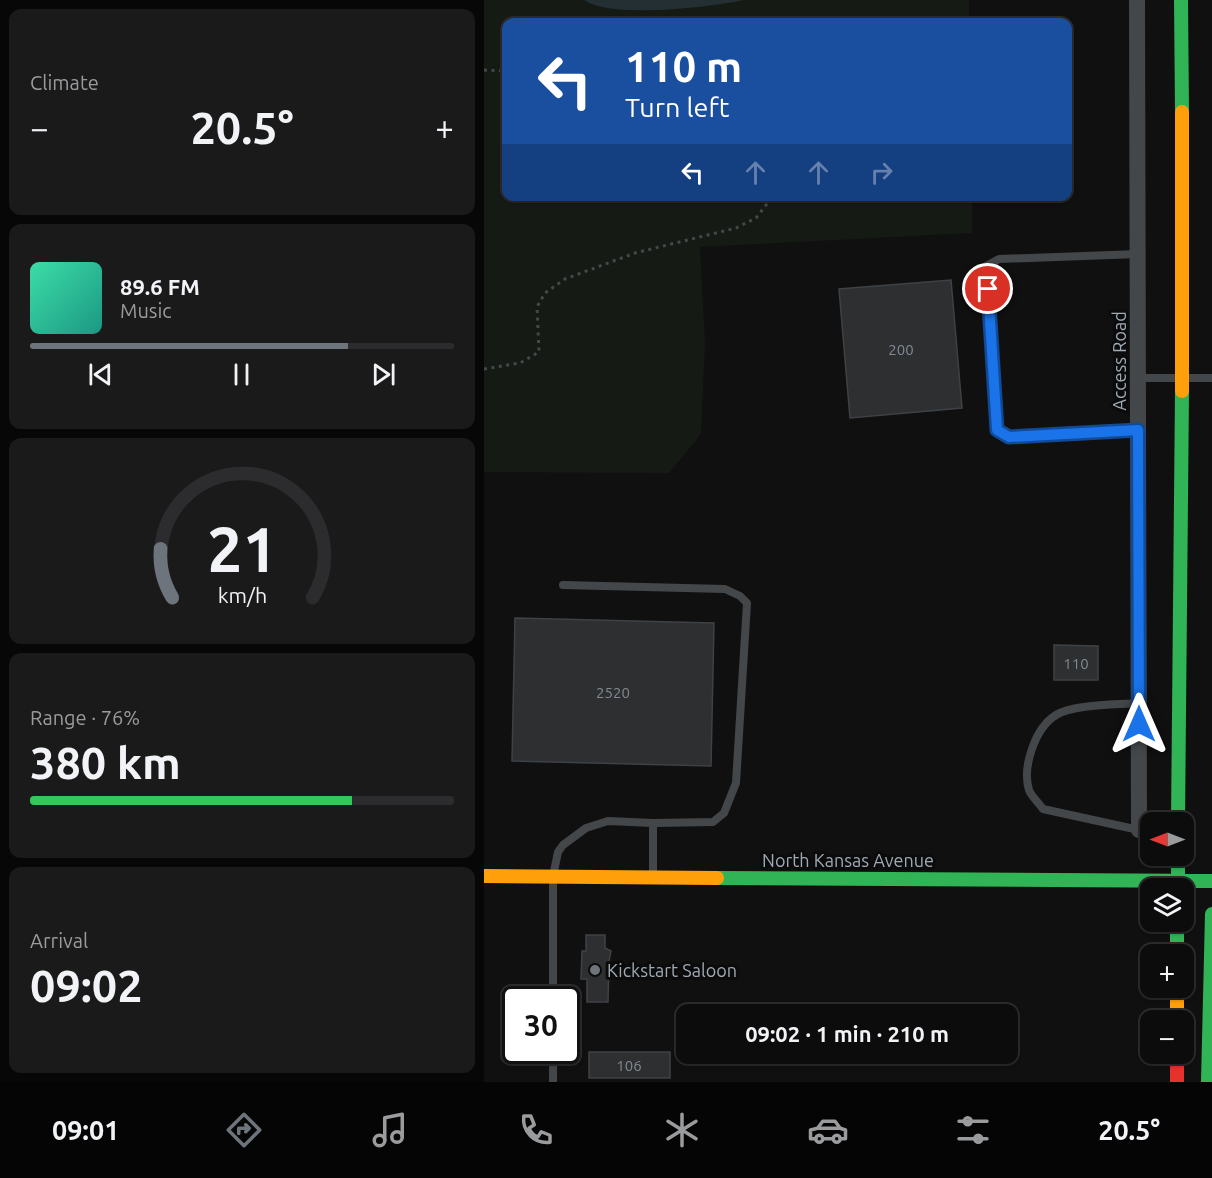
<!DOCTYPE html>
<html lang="en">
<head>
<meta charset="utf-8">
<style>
  :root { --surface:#0c0c0d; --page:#1a1a1b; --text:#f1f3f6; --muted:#9a9b9d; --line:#2c2c2e; --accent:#6d747b }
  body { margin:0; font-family:Ubuntu,sans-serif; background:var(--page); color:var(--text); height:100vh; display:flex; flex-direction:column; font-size:22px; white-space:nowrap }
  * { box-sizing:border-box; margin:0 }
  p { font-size:20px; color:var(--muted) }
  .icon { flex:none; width:33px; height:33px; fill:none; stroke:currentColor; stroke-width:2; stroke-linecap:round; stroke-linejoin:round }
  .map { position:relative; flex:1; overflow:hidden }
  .sheet { display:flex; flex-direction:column; gap:9px; padding:9px; background:#070707; width:484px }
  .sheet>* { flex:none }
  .top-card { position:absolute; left:18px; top:18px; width:570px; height:183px; border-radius:12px; box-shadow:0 2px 4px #0004,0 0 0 2px var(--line); background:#1a4fa0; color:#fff; overflow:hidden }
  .needle { width:39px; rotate:270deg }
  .controls { position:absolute; left:656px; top:812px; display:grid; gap:12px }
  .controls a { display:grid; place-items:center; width:54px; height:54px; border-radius:12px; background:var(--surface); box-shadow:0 2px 4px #0004,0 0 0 2px var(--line); font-size:30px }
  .speed { position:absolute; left:18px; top:986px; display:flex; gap:12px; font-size:30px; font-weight:700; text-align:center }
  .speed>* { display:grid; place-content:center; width:78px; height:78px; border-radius:50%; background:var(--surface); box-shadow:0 2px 4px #0004,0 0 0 2px var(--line); line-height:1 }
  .speed .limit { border:3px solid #111; border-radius:9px; background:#fff; color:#111 }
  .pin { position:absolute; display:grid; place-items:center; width:51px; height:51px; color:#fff; margin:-26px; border:3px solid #fff; border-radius:50%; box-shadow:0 2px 6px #0007 }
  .me { position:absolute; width:66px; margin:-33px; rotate:0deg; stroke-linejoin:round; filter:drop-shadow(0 0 4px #0008) }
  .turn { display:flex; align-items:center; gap:21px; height:126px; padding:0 24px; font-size:27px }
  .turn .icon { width:78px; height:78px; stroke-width:2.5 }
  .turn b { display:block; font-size:42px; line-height:51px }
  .lanes { display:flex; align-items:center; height:57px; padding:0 24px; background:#0003; justify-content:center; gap:30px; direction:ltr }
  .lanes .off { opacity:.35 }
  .big { font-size:45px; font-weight:700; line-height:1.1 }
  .sheet .card { flex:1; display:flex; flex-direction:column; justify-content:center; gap:9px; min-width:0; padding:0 21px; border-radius:12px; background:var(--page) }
  .sheet .dial { align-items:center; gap:0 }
  .dial svg { height:156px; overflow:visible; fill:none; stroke:var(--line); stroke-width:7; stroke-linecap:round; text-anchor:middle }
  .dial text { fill:var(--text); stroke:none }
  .song { display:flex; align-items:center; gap:18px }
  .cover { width:72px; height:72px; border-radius:9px; background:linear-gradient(135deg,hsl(160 70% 55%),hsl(170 70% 35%)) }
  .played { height:6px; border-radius:3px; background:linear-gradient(90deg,var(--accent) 75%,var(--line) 75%) }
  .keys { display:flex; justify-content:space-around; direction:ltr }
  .heat { display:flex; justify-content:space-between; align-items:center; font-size:33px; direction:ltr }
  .charge { height:9px; border-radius:4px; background:linear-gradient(90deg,#34c759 76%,var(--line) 0) }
  .trip { position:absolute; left:192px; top:1004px; width:342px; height:60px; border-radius:12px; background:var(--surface); box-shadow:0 2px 4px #0004,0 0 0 2px var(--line); font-weight:700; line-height:60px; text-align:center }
  .menu { display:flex; height:96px; justify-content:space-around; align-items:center; background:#050505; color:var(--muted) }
  .menu .icon { width:42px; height:42px }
  .menu .current { color:var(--accent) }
  .menu b { font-size:27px; color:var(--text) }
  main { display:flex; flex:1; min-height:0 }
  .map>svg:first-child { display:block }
</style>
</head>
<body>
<main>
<section class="sheet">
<div class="card"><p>Climate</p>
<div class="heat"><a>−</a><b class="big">20.5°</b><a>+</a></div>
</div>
<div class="card">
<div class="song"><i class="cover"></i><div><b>89.6 FM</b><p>Music</p></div></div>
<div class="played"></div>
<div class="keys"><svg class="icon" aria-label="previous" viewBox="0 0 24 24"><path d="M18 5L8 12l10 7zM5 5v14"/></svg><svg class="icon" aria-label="pause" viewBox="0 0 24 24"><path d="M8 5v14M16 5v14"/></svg><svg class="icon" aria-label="next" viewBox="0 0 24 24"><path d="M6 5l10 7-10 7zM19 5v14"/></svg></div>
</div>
<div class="card dial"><svg viewBox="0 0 100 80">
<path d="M14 69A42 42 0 1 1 86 69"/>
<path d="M14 69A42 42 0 0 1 8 44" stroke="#6d747b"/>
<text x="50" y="56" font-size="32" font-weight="700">21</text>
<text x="50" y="72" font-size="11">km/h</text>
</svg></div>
<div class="card"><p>Range · 76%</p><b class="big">380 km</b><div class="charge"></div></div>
<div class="card"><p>Arrival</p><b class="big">09:02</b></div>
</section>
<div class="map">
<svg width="728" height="1082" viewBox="0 0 728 1082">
  <rect width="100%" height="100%" fill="#101011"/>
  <path fill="#151a15" d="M0 0H485V22H22V196L488 197V233L216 247 221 343 217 434 185 473 0 472Z"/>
  <path fill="#232f33" d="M100 0H260C228 7 126 19 100 0Z"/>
  <path fill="#2d2f31" stroke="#3f4245" stroke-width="1.5" d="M467 280 478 408 366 418 355 289Z
    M31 618 230 623 227 766 28 761Z
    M570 645 614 646V680H570Z
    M102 935H121V948L127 951 125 961 124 1002H103V979H97L98 951H102Z
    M105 1052H186V1078H105Z"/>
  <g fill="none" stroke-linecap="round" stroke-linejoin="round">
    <path stroke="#45484b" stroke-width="3" stroke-dasharray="3 4.5" stroke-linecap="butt" d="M0 70 22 71
      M0 369 36 363 55 352 53 307 61 293 81 279 151 253 252 228 272 218 289 196"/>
    <path stroke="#44474a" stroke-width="8" d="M654 254 515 259 502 266 513 430 525 437 654 430
      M654 378H693
      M706 378H728
      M79 585 241 589 256 596 263 603 252 783 240 813 229 822 169 823V877
      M655 703C634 705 590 704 572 715 551 728 538 767 545 790 547 796 555 803 559 809L655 830
      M69 999V876L74 852 79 845 102 828 124 821 169 823
      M69 1050V1082"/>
    <path stroke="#44474a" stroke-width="16" d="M653 0 655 830"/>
    <path stroke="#30b455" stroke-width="14" d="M697 0 698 112
      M694 822 698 391
      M694 855V888
      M233 878 728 881
      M693 921V954
      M724 1082 728 914"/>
    <path stroke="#ff9f0a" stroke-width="14" d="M698 112V391
      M0 876 233 878
      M693 987V1020"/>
    <path stroke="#e5322d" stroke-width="14" d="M693 1053V1082"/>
  </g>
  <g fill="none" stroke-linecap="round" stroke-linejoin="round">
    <defs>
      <path id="route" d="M504 289 513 430 525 437 654 430 655 724"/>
    </defs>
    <use href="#route" stroke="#114b97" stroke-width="15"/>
    <use href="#route" stroke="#1a73e8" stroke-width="10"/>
  </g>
  <circle fill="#6d747b" stroke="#0b0b0c" stroke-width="2" cx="111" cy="970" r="6"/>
  <g text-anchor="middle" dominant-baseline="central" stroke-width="6" stroke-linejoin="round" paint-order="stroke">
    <g font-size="15" fill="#828b93">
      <text x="417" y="349">200</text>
      <text x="592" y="663">110</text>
      <text x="129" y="692">2520</text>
      <text x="145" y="1065">106</text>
    </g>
    <g font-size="18" fill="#9faab4" stroke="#0b0b0c">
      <text transform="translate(635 361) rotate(-90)">Access Road</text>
      <text x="364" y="860">North Kansas Avenue</text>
    </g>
    <g font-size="18" fill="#9faab4" stroke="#0b0b0c" text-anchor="start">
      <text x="123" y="970">Kickstart Saloon</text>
    </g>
  </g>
</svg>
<div class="controls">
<a><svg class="needle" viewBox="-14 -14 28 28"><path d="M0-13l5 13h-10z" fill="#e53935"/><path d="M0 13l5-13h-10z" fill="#9a9b9d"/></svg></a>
<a><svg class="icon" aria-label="layers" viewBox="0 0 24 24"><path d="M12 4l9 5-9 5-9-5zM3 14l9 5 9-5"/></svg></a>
<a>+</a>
<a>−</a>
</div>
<div class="speed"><div class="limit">30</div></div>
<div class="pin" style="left:504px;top:289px;background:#d93025"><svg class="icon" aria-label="arrive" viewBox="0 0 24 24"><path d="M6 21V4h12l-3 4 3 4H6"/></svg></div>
<svg class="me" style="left:655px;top:724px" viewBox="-20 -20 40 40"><path d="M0-17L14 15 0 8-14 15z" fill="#1a73e8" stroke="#fff" stroke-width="4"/></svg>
<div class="trip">09:02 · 1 min · 210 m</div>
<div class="top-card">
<div class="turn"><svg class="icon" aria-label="left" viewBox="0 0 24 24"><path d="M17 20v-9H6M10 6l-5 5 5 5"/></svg><div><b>110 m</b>Turn left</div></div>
<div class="lanes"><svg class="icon" aria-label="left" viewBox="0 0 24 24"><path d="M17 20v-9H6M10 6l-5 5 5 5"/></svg><svg class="icon off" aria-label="ahead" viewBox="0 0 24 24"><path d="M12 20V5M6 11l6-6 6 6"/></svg><svg class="icon off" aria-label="ahead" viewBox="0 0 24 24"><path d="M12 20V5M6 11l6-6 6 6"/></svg><svg class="icon off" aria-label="right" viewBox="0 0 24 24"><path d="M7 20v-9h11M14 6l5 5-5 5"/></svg></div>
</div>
</div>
</main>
<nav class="menu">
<b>09:01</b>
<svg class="icon current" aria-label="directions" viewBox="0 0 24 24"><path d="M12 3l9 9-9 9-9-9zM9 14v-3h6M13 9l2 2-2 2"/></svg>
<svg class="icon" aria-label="music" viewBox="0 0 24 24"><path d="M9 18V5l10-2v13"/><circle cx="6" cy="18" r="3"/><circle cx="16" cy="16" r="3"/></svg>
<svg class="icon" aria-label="phone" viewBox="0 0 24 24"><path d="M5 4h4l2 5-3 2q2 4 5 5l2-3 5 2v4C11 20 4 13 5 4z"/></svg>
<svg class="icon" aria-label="climate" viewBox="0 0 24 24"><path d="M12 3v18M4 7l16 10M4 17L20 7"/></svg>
<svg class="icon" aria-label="car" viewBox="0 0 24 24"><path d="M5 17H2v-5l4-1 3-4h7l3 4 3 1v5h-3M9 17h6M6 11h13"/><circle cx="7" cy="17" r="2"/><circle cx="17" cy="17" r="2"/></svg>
<svg class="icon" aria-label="filters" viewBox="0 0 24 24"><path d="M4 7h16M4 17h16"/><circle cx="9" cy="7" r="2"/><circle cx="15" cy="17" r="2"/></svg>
<b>20.5°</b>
</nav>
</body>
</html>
